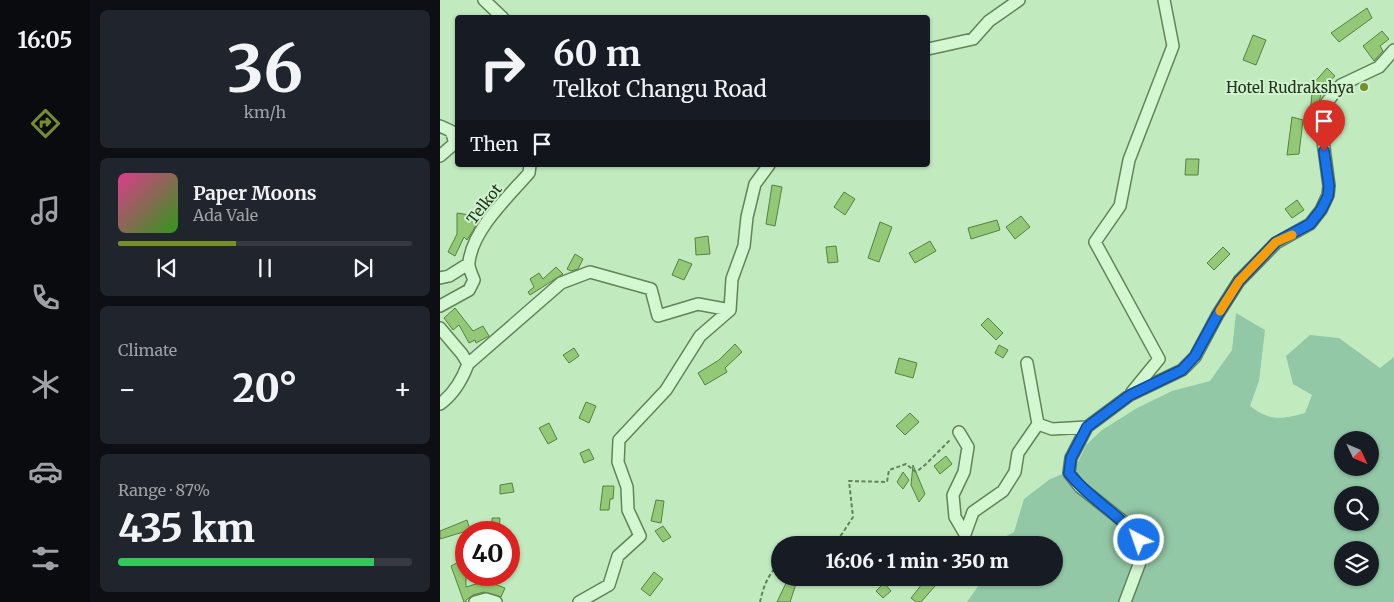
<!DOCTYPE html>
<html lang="en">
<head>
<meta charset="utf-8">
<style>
  :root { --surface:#171b24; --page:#20242c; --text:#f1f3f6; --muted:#9ea1a6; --line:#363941; --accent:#778f2b }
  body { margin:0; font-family:Merriweather,serif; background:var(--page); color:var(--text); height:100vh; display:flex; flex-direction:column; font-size:19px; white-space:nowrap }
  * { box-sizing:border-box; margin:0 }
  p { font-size:16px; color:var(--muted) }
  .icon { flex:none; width:28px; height:28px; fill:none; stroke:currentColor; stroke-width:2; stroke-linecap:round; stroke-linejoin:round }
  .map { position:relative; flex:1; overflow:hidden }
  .drawer { display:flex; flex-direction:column; gap:10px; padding:10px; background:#0d0f14; width:350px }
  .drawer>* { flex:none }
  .banner { position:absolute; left:15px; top:15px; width:475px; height:152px; border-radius:5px; box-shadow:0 1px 4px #0004; background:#171b24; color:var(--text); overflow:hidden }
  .needle { width:32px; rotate:134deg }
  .buttons { position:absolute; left:894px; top:431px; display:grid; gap:10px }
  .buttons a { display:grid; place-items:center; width:45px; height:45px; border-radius:50%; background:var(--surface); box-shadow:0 1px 4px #0004; font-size:25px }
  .speed { position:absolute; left:15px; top:521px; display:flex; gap:10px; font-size:25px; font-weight:700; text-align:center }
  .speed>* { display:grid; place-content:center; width:65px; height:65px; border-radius:50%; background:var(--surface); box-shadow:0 1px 4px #0004; line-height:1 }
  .speed .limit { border:8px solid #d22; background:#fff; color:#111 }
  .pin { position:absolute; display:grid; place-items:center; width:42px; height:42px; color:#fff; margin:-51px -21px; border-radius:50% 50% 50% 0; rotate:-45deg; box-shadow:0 0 5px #0007 }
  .pin .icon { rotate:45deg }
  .me { position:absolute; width:55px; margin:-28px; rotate:319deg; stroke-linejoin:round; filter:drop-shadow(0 0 4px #0008) }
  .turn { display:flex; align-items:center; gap:18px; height:105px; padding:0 15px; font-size:22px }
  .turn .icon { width:65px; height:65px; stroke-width:2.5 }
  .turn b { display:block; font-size:35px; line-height:42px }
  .then { display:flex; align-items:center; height:48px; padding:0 15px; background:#0003; gap:10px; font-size:19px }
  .big { font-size:38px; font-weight:800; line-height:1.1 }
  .drawer .widget { flex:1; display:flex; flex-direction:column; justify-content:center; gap:8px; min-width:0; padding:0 18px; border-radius:8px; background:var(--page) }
  .drawer .dial { align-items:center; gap:0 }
  .dial b { font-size:65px; line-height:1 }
  .song { display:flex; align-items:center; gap:15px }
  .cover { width:60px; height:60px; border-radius:8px; background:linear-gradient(135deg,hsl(330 70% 55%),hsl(110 70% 35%)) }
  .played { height:5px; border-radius:2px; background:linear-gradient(90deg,var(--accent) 40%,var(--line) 40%) }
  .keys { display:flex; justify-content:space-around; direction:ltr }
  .heat { display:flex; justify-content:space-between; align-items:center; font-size:28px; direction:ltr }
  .charge { height:8px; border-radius:4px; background:linear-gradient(90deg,#34c759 87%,var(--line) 0) }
  .trip { position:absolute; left:331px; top:536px; width:292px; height:50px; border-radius:25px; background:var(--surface); box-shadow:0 1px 4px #0004; font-weight:800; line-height:50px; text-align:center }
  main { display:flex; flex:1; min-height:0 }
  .dock { display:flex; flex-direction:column; width:90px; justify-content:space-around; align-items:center; background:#090b0e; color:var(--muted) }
  .dock .icon { width:35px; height:35px }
  .dock .current { color:var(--accent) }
  .dock b { font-size:22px; color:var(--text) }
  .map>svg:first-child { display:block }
</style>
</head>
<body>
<main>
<nav class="dock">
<b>16:05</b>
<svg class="icon current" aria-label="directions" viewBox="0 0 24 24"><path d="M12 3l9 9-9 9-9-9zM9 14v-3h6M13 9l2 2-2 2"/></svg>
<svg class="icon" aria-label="music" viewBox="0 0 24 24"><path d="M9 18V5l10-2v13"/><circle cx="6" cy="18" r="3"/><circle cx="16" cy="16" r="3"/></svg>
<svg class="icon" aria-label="phone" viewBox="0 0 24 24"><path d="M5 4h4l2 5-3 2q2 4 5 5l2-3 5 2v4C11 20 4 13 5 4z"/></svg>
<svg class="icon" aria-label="climate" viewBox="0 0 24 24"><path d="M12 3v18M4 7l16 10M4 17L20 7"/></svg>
<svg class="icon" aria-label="car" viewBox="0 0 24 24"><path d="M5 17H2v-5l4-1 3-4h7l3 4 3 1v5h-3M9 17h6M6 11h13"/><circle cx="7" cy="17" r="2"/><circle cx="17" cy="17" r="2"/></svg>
<svg class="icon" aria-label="filters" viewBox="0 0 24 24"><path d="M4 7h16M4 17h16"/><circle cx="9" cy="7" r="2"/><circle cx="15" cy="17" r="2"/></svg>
</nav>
<section class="drawer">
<div class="widget dial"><b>36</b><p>km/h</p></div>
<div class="widget">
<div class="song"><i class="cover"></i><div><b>Paper Moons</b><p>Ada Vale</p></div></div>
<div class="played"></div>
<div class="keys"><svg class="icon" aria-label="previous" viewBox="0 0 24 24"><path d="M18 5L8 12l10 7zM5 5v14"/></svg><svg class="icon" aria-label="pause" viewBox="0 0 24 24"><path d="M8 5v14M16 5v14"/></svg><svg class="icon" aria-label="next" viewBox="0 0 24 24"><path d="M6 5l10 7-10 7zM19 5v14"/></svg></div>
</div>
<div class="widget"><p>Climate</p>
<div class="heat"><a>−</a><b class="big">20°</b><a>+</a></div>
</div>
<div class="widget"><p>Range · 87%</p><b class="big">435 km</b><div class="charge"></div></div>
</section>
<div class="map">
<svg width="954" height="602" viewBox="0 0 954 602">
  <rect width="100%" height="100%" fill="#c1ebbf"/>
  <path fill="#93c8a7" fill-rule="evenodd" d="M796 313 825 330 819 381 810 406C831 422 841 419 865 413L872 395 853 384 846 356 870 335 899 338 940 368 954 357V602H527L539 585 536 578H615V545H550L574 532 584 499 610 479 635 469 646 445 662 430 697 408 732 391 770 381 792 350ZM902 440H930V468H902ZM902 495H930V522H902ZM902 550H930V578H902Z"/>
  <path fill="#92c876" stroke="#57813f" d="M927 8 932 18 899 42 891 33Z
    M942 31 949 39 940 46 943 51 934 61 923 46Z
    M813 35 826 40 816 65 803 60Z
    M887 68 895 76 882 90 874 124 869 123 873 84Z
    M852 117 863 120 859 154 847 155Z
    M746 159H759L758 175H745Z
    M332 185 342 187 335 226 326 224Z
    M404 192 415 199 405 215 394 207Z
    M857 200 864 210 852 218 845 209Z
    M17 213 30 215 37 224 27 240 24 237 15 256 8 252 17 234Z
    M581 216 590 227 575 239 566 227Z
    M557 220 560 230 531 239 528 228Z
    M440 222 452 227 439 262 428 258Z
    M268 236 270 254 256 255 255 238Z
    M490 241 496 251 475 263 469 253Z
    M396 246 398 262 388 263 386 247Z
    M783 247 790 254 774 270 767 263Z
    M135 254 143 259 138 269 131 271 127 269Z
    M239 259 252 264 244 280 232 275Z
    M116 267 123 274 90 295 88 292 94 287 90 279 99 273 103 279Z
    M15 308 33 331 43 326 49 336 36 343 35 340 29 343 19 325 13 330 4 318Z
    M548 318 563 333 556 340 541 325Z
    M295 344 302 352 285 368 287 372 265 385 258 373 279 360Z
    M559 345 568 350 563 358 555 353Z
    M134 348 139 356 129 363 123 355Z
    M459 358 477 363 473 378 455 373Z
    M146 402 156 406 149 423 139 418Z
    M470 413 479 422 465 435 456 426Z
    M109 423 117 439 108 444 99 428Z
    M149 449 154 459 144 463 140 453Z
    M506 456 512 464 500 474 494 466Z
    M473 465 485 494 479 502 471 485Z
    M463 472 469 480 463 489 457 482Z
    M72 483 74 492 60 494V485Z
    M163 486H174L173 499H170L169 510H160Z
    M216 500 224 501 221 523 211 521Z
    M52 518H60L59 531H52Z
    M27 520 30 530 0 539V531Z
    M223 526 231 537 223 542 215 531Z
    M26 558V587L43 582 44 580 65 588 61 597 44 592 33 595 26 600V602H24L11 566Z
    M214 572 223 579 210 596 201 589Z
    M486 579 495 586 481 602H476L471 598Z
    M347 581 356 584 350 602H337Z
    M444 583 451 591 443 598 436 591Z"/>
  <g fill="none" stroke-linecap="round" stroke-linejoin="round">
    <defs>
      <path id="minor" d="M44 0 63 18
        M488 49 533 39 549 21 579 0
        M0 126 11 131 15 143 0 156
        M0 278 9 276 28 264
        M0 306 29 290 34 280C32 275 28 267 29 262 33 229 68 197 89 173L90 165
        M0 328 22 354 28 364C22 380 14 394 0 404
        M587 363 598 424
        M28 364 121 283 150 272 211 289 218 316 258 304 290 310 292 279 304 246 307 217 315 184 329 165
        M692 392 719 359 655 242 680 206 689 160 733 46 724 0
        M519 432 528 447 524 472 513 495 515 517 525 534 533 512 563 491 575 472 578 453 598 424 612 429 647 427
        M35 602 46 599 56 602
        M139 602 169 585 178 556 200 536 188 510 187 487 178 462 179 440 226 390 260 336 290 310
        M685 602 700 562 699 540 689 526 640 487 629 473 631 458 647 427 690 395 742 370 755 357 778 314 799 281 836 243 870 224 881 210 888 195 889 186 882 133 887 102 901 85 939 67 954 50"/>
    </defs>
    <use href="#minor" stroke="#628358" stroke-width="14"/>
    <path stroke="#628358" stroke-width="2" stroke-dasharray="4 2.5" stroke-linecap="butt" d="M391 545 402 534 413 517 409 481 447 482 449 470 466 464 476 472 485 465 511 439
      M320 602C323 588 328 573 340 564"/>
    <use href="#minor" stroke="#d3f7d1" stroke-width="11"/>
  </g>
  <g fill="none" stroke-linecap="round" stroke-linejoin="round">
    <defs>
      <path id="route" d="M699 540C679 513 649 499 629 473L631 458 647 427 690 395 742 370 755 356 778 314 799 281 836 242 870 224 881 210 888 196 889 186 884 151"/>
    </defs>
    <use href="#route" stroke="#114b97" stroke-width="12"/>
    <use href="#route" stroke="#1a73e8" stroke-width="9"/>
    <path stroke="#f59e0b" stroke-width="9" d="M780 311 799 281 836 242 852 235"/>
  </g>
  <circle fill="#778f2b" stroke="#cff3ce" stroke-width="2" cx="924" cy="87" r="5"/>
  <g text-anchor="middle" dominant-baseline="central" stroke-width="4" stroke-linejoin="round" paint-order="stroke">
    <g font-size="15" fill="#22331c" stroke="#cff3ce" text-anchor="end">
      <text x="914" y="87">Hotel Rudrakshya</text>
    </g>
    <g font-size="15" fill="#22331c" stroke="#cff3ce">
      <text transform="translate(44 204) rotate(-52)">Telkot</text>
    </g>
  </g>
</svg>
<div class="buttons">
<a><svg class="needle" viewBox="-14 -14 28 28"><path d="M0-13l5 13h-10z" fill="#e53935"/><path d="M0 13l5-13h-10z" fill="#9ea1a6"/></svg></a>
<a><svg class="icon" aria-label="search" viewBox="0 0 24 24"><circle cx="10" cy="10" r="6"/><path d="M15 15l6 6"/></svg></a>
<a><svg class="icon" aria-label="layers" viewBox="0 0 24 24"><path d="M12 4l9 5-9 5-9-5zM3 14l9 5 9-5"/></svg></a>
</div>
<div class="speed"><div class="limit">40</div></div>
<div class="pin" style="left:884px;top:151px;background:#d93025"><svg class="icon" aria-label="arrive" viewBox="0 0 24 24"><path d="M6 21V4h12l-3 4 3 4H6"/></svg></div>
<svg class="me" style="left:699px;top:540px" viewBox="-20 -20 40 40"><circle r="17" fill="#1a73e8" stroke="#fff" stroke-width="3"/><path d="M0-11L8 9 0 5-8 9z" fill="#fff"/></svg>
<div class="trip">16:06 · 1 min · 350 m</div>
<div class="banner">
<div class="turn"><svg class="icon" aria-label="right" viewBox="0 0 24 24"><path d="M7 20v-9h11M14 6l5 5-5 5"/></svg><div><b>60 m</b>Telkot Changu Road</div></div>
<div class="then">Then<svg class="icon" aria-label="arrive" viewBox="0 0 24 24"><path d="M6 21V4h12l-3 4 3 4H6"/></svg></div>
</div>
</div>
</main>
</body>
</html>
